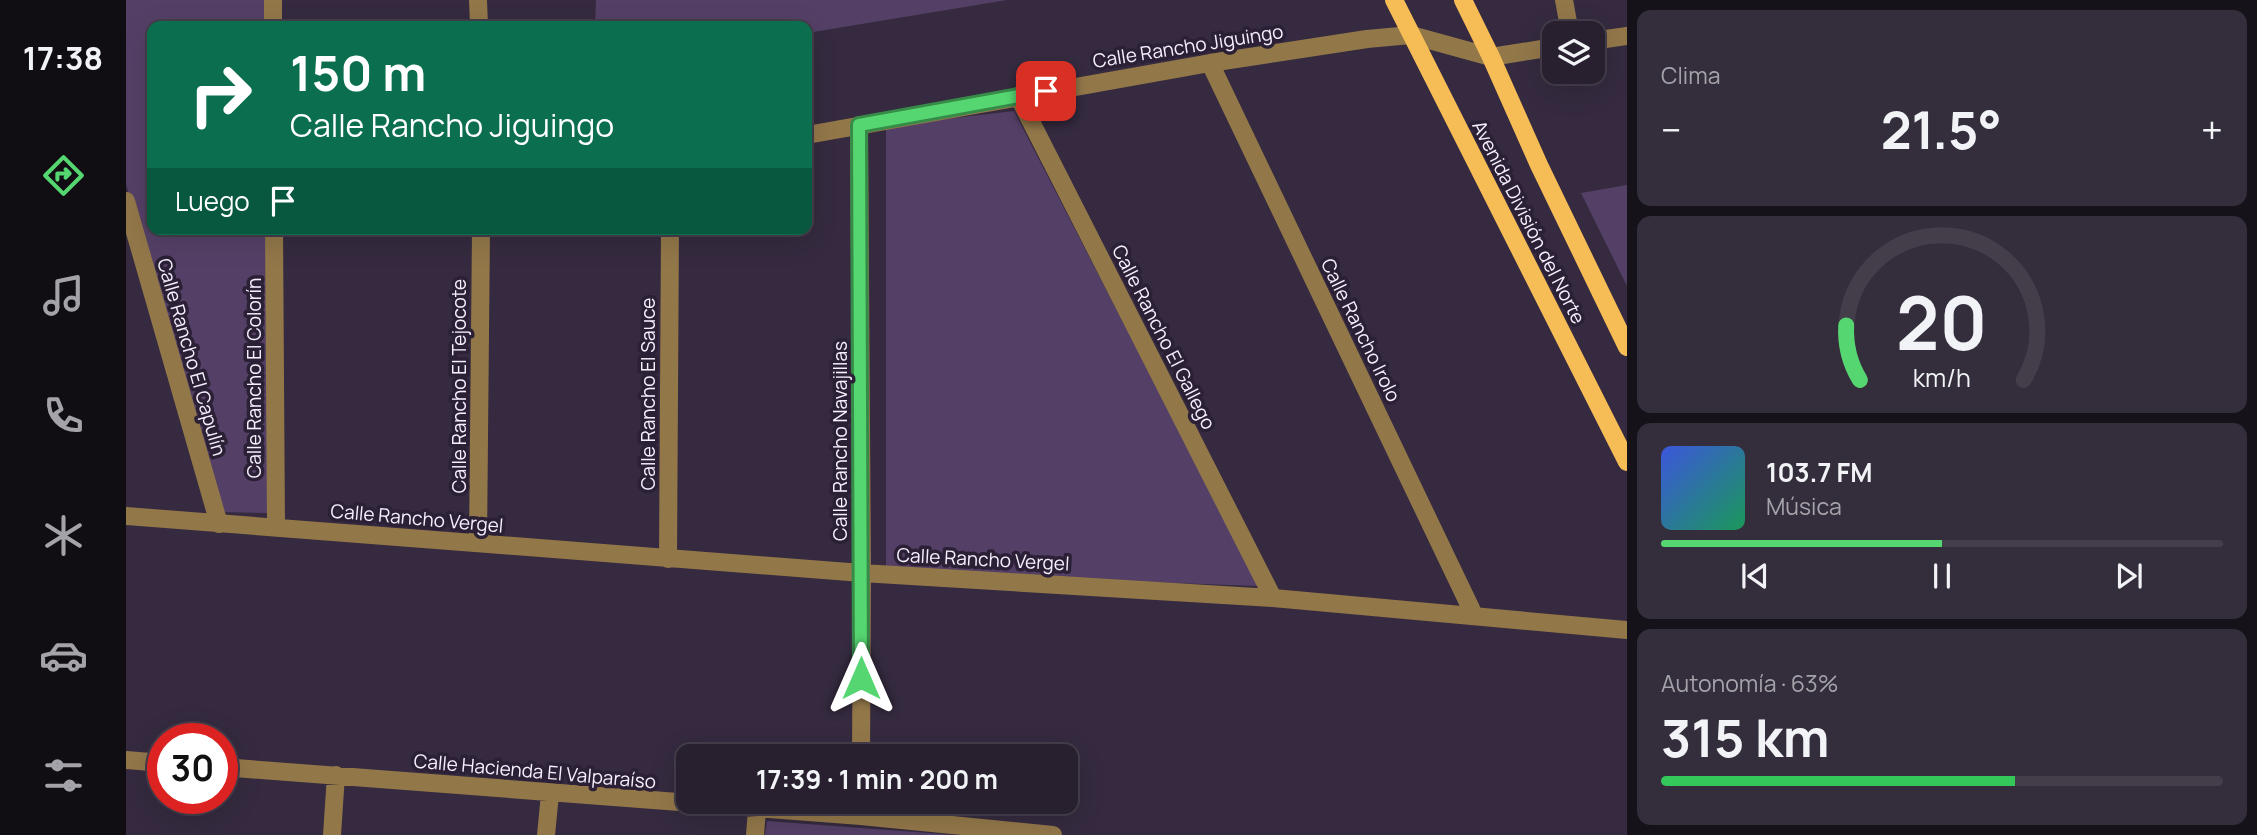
<!DOCTYPE html>
<html lang="es">
<head>
<meta charset="utf-8">
<style>
  :root { --surface:#28202f; --page:#342d3b; --text:#f1f3f6; --muted:#a5a3aa; --line:#443e4b; --accent:#55d671 }
  body { margin:0; font-family:Manrope,sans-serif; background:var(--page); color:var(--text); height:100vh; display:flex; flex-direction:column; font-size:26px; white-space:nowrap }
  * { box-sizing:border-box; margin:0 }
  p { font-size:23px; color:var(--muted) }
  .icon { flex:none; width:38px; height:38px; fill:none; stroke:currentColor; stroke-width:2; stroke-linecap:round; stroke-linejoin:round }
  .map { position:relative; flex:1; overflow:hidden }
  .side { display:flex; flex-direction:column; gap:10px; padding:10px; background:#16121a; width:630px }
  .side>* { flex:none }
  .banner { position:absolute; left:21px; top:21px; width:665px; height:214px; border-radius:14px; box-shadow:0 7px 28px #0002,0 0 0 2px var(--line); background:#0b6e4f; color:#fff; overflow:hidden }
  .tools { position:absolute; left:1416px; top:21px; display:grid; gap:14px }
  .tools a { display:grid; place-items:center; width:63px; height:63px; border-radius:14px; background:var(--surface); box-shadow:0 7px 28px #0002,0 0 0 2px var(--line); font-size:35px }
  .speed { position:absolute; left:21px; top:723px; display:flex; gap:14px; font-size:35px; font-weight:700; text-align:center }
  .speed>* { display:grid; place-content:center; width:91px; height:91px; border-radius:50%; background:var(--surface); box-shadow:0 7px 28px #0002,0 0 0 2px var(--line); line-height:1 }
  .speed .limit { border:10px solid #d22; background:#fff; color:#111 }
  .pin { position:absolute; display:grid; place-items:center; width:60px; height:60px; color:#fff; margin:-30px; border-radius:14px; box-shadow:0 4px 10px #0006 }
  .me { position:absolute; width:77px; margin:-38px; rotate:0deg; stroke-linejoin:round; filter:drop-shadow(0 0 5px #0008) }
  .turn { display:flex; align-items:center; gap:24px; height:147px; padding:0 28px; font-size:32px }
  .turn .icon { width:91px; height:91px; stroke-width:2.5 }
  .turn b { display:block; font-size:49px; line-height:60px }
  .then { display:flex; align-items:center; height:66px; padding:0 28px; background:#0003; gap:14px; font-size:26px }
  .big { font-size:52px; font-weight:700; line-height:1.1 }
  .side .widget { flex:1; display:flex; flex-direction:column; justify-content:center; gap:10px; min-width:0; padding:0 24px; border-radius:14px; background:var(--page) }
  .side .dial { align-items:center; gap:0 }
  .dial svg { height:182px; overflow:visible; fill:none; stroke:var(--line); stroke-width:7; stroke-linecap:round; text-anchor:middle }
  .dial text { fill:var(--text); stroke:none }
  .song { display:flex; align-items:center; gap:21px }
  .cover { width:84px; height:84px; border-radius:10px; background:linear-gradient(135deg,hsl(230 70% 55%),hsl(150 70% 35%)) }
  .played { height:7px; border-radius:4px; background:linear-gradient(90deg,var(--accent) 50%,var(--line) 50%) }
  .keys { display:flex; justify-content:space-around; direction:ltr }
  .heat { display:flex; justify-content:space-between; align-items:center; font-size:38px; direction:ltr }
  .charge { height:10px; border-radius:5px; background:linear-gradient(90deg,#34c759 63%,var(--line) 0) }
  .trip { position:absolute; left:550px; top:744px; width:402px; height:70px; border-radius:14px; background:var(--surface); box-shadow:0 7px 28px #0002,0 0 0 2px var(--line); font-weight:700; line-height:70px; text-align:center }
  main { display:flex; flex:1; min-height:0 }
  .menu { display:flex; flex-direction:column; width:126px; justify-content:space-around; align-items:center; background:#100d13; color:var(--muted) }
  .menu .icon { width:49px; height:49px }
  .menu .active { color:var(--accent) }
  .menu b { font-size:32px; color:var(--text) }
  .map>svg:first-child { display:block }
</style>
</head>
<body>
<main>
<nav class="menu">
<b>17:38</b>
<svg class="icon active" aria-label="directions" viewBox="0 0 24 24"><path d="M12 3l9 9-9 9-9-9zM9 14v-3h6M13 9l2 2-2 2"/></svg>
<svg class="icon" aria-label="music" viewBox="0 0 24 24"><path d="M9 18V5l10-2v13"/><circle cx="6" cy="18" r="3"/><circle cx="16" cy="16" r="3"/></svg>
<svg class="icon" aria-label="phone" viewBox="0 0 24 24"><path d="M5 4h4l2 5-3 2q2 4 5 5l2-3 5 2v4C11 20 4 13 5 4z"/></svg>
<svg class="icon" aria-label="climate" viewBox="0 0 24 24"><path d="M12 3v18M4 7l16 10M4 17L20 7"/></svg>
<svg class="icon" aria-label="car" viewBox="0 0 24 24"><path d="M5 17H2v-5l4-1 3-4h7l3 4 3 1v5h-3M9 17h6M6 11h13"/><circle cx="7" cy="17" r="2"/><circle cx="17" cy="17" r="2"/></svg>
<svg class="icon" aria-label="filters" viewBox="0 0 24 24"><path d="M4 7h16M4 17h16"/><circle cx="9" cy="7" r="2"/><circle cx="15" cy="17" r="2"/></svg>
</nav>
<div class="map">
<svg width="1501" height="835" viewBox="0 0 1501 835">
  <rect width="100%" height="100%" fill="#352a3f"/>
  <path fill="#544066" d="M0 0H141V26H26V229H143L145 513 92 512 0 184Z
    M470 0H881L681 33V26H469Z
    M888 111 1133 586 760 573V126Z
    M1501 185V286L1455 193Z
    M641 821 829 835H639Z"/>
  <g fill="none" stroke-linecap="round" stroke-linejoin="round">
    <path stroke="#927749" stroke-width="18" d="M147 0V26
      M352 0 353 26
      M1438 0 1444 33
      M1466 41 1501 36
      M1084 63 1348 615
      M892 96 1147 598
      M733 125 736 573 735 756
      M681 135 1084 63 1241 39 1285 35 1365 57 1428 47
      M0 201 93 524
      M148 229 150 527
      M0 516 736 573 1147 598 1501 630
      M352 543 355 229
      M542 559 544 229
      M0 760 37 763
      M96 767 735 816 927 835
      M206 835 210 775
      M420 835 424 794
      M629 835 631 810"/>
    <path stroke="#f6bd56" stroke-width="18" d="M1268 0 1501 462
      M1337 0 1365 57 1413 165 1501 347"/>
  </g>
  <g fill="none" stroke-linecap="round" stroke-linejoin="round">
    <defs>
      <path id="route" d="M735 678 733 125 920 91"/>
    </defs>
    <use href="#route" stroke="#378b49" stroke-width="18"/>
    <use href="#route" stroke="#55d671" stroke-width="12"/>
  </g>
  <g text-anchor="middle" dominant-baseline="central" stroke-width="7" stroke-linejoin="round" paint-order="stroke">
    <g font-size="19" fill="#f6f0fe" stroke="#2b2035">
      <text transform="translate(1062 46) rotate(-9)">Calle Rancho Jiguingo</text>
      <text transform="translate(1403 222) rotate(63)">Avenida División del Norte</text>
      <text transform="translate(1235 330) rotate(64)">Calle Rancho Irolo</text>
      <text transform="translate(1038 337) rotate(63)">Calle Rancho El Gallego</text>
      <text transform="translate(66 357) rotate(74)">Calle Rancho El Capulín</text>
      <text transform="translate(128 378) rotate(-90)">Calle Rancho El Colorín</text>
      <text transform="translate(333 386) rotate(-90)">Calle Rancho El Tejocote</text>
      <text transform="translate(522 394) rotate(-90)">Calle Rancho El Sauce</text>
      <text transform="translate(714 441) rotate(-90)">Calle Rancho Navajillas</text>
      <text transform="translate(291 518) rotate(5)">Calle Rancho Vergel</text>
      <text transform="translate(857 559) rotate(3)">Calle Rancho Vergel</text>
      <text transform="translate(409 771) rotate(5)">Calle Hacienda El Valparaíso</text>
    </g>
  </g>
</svg>
<div class="tools">
<a><svg class="icon" aria-label="layers" viewBox="0 0 24 24"><path d="M12 4l9 5-9 5-9-5zM3 14l9 5 9-5"/></svg></a>
</div>
<div class="speed"><div class="limit">30</div></div>
<div class="pin" style="left:920px;top:91px;background:#d93025"><svg class="icon" aria-label="arrive" viewBox="0 0 24 24"><path d="M6 21V4h12l-3 4 3 4H6"/></svg></div>
<svg class="me" style="left:735px;top:678px" viewBox="-20 -20 40 40"><path d="M0-17L14 15 0 8-14 15z" fill="#55d671" stroke="#fff" stroke-width="4"/></svg>
<div class="trip">17:39 · 1 min · 200 m</div>
<div class="banner">
<div class="turn"><svg class="icon" aria-label="right" viewBox="0 0 24 24"><path d="M7 20v-9h11M14 6l5 5-5 5"/></svg><div><b>150 m</b>Calle Rancho Jiguingo</div></div>
<div class="then">Luego<svg class="icon" aria-label="arrive" viewBox="0 0 24 24"><path d="M6 21V4h12l-3 4 3 4H6"/></svg></div>
</div>
</div>
<section class="side">
<div class="widget"><p>Clima</p>
<div class="heat"><a>−</a><b class="big">21.5°</b><a>+</a></div>
</div>
<div class="widget dial"><svg viewBox="0 0 100 80">
<path d="M14 69A42 42 0 1 1 86 69"/>
<path d="M14 69A42 42 0 0 1 8 45" stroke="#55d671"/>
<text x="50" y="56" font-size="32" font-weight="700">20</text>
<text x="50" y="72" font-size="11">km/h</text>
</svg></div>
<div class="widget">
<div class="song"><i class="cover"></i><div><b>103.7 FM</b><p>Música</p></div></div>
<div class="played"></div>
<div class="keys"><svg class="icon" aria-label="previous" viewBox="0 0 24 24"><path d="M18 5L8 12l10 7zM5 5v14"/></svg><svg class="icon" aria-label="pause" viewBox="0 0 24 24"><path d="M8 5v14M16 5v14"/></svg><svg class="icon" aria-label="next" viewBox="0 0 24 24"><path d="M6 5l10 7-10 7zM19 5v14"/></svg></div>
</div>
<div class="widget"><p>Autonomía · 63%</p><b class="big">315 km</b><div class="charge"></div></div>
</section>
</main>
</body>
</html>
